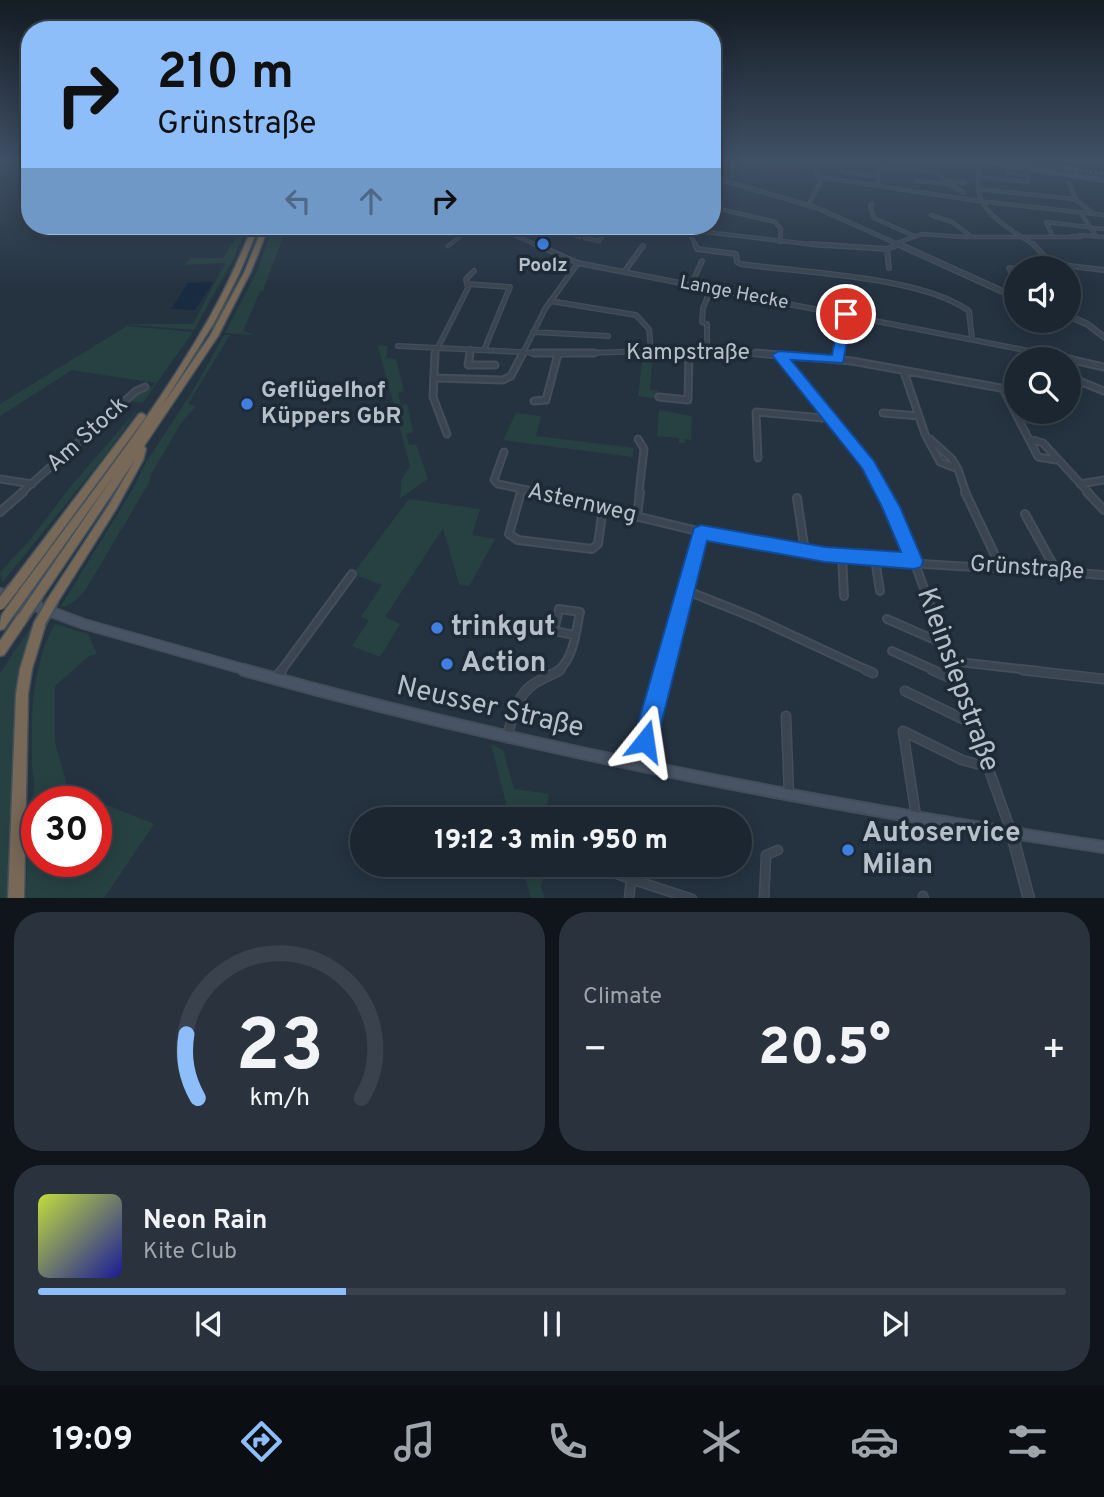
<!DOCTYPE html>
<html lang="en">
<head>
<meta charset="utf-8">
<style>
  :root { --surface:#1c2631; --page:#29323d; --text:#f1f3f6; --muted:#a0a5ab; --line:#3a434d; --accent:#8dbef9 }
  body { margin:0; font-family:Overpass,sans-serif; background:var(--page); color:var(--text); height:100vh; display:flex; flex-direction:column; font-size:26px; white-space:nowrap }
  * { box-sizing:border-box; margin:0 }
  p { font-size:23px; color:var(--muted) }
  .icon { flex:none; width:38px; height:38px; fill:none; stroke:currentColor; stroke-width:2; stroke-linecap:round; stroke-linejoin:round }
  .map { position:relative; height:898px; overflow:hidden }
  .side { display:flex; flex-direction:column; gap:14px; padding:14px; background:#0f151b; flex:1 }
  .side>* { flex:none }
  .guide { position:absolute; left:21px; top:21px; width:700px; height:214px; border-radius:28px; box-shadow:0 4px 18px #0003,0 0 0 2px var(--line); background:#8dbef9; color:#111; overflow:hidden }
  .tools { position:absolute; left:1004px; top:256px; display:grid; gap:14px }
  .tools a { display:grid; place-items:center; width:77px; height:77px; border-radius:50%; background:var(--surface); box-shadow:0 4px 18px #0003,0 0 0 2px var(--line); font-size:35px }
  .speed { position:absolute; left:21px; top:786px; display:flex; gap:14px; font-size:35px; font-weight:700; text-align:center }
  .speed>* { display:grid; place-content:center; width:91px; height:91px; border-radius:50%; background:var(--surface); box-shadow:0 4px 18px #0003,0 0 0 2px var(--line); line-height:1 }
  .speed .limit { border:10px solid #d22; background:#fff; color:#111 }
  .pin { position:absolute; display:grid; place-items:center; width:60px; height:60px; color:#fff; margin:-30px; border:4px solid #fff; border-radius:50%; box-shadow:0 2px 7px #0007 }
  .me { position:absolute; width:77px; margin:-38px; rotate:15deg; stroke-linejoin:round; filter:drop-shadow(0 0 5px #0008) }
  .turn { display:flex; align-items:center; gap:24px; height:147px; padding:0 21px; font-size:32px }
  .turn .icon { width:91px; height:91px; stroke-width:2.5 }
  .turn b { display:block; font-size:49px; line-height:60px }
  .lanes { display:flex; align-items:center; height:66px; padding:0 21px; background:#0003; justify-content:center; gap:35px; direction:ltr }
  .lanes .off { opacity:.35 }
  .big { font-size:52px; font-weight:800; line-height:1.1 }
  .side .widget { flex:1; display:flex; flex-direction:column; justify-content:center; gap:10px; min-width:0; padding:0 24px; border-radius:28px; background:var(--page) }
  .side .dial { align-items:center; gap:0 }
  .dial svg { height:182px; overflow:visible; fill:none; stroke:var(--line); stroke-width:7; stroke-linecap:round; text-anchor:middle }
  .dial text { fill:var(--text); stroke:none }
  .song { display:flex; align-items:center; gap:21px }
  .cover { width:84px; height:84px; border-radius:10px; background:linear-gradient(135deg,hsl(70 70% 55%),hsl(240 70% 35%)) }
  .played { height:7px; border-radius:4px; background:linear-gradient(90deg,var(--accent) 30%,var(--line) 30%) }
  .keys { display:flex; justify-content:space-around; direction:ltr }
  .heat { display:flex; justify-content:space-between; align-items:center; font-size:38px; direction:ltr }
  .side .tiles { flex:1; display:grid; gap:14px; grid-template-columns:1fr 1fr }
  .widget:last-child { grid-column:span 2 }
  .trip { position:absolute; left:350px; top:807px; width:402px; height:70px; border-radius:35px; background:var(--surface); box-shadow:0 4px 18px #0003,0 0 0 2px var(--line); font-weight:800; line-height:70px; text-align:center }
  .tab-bar { display:flex; height:112px; justify-content:space-around; align-items:center; background:#0b0f14; color:var(--muted) }
  .tab-bar .icon { width:49px; height:49px }
  .tab-bar .on { color:var(--accent) }
  .tab-bar b { font-size:32px; color:var(--text) }
  .map>svg:first-child { display:block }
</style>
</head>
<body>
<div class="map">
<svg width="1104" height="899" viewBox="0 0 1104 899">
  <rect width="100%" height="100%" fill="#253341"/>
  <path fill="#333242" d="M757 161H818L814 166 815 172 798 171 797 176 759 174Z"/>
  <path fill="#274142" fill-rule="evenodd" d="M240 226H248L233 260 194 330 122 324H193L225 263 184 265 191 258H223L236 238Z
    M273 226H287L263 291H260L243 331 255 335 225 333 258 269Z
    M400 226H448L453 227 443 237 396 233Z
    M127 326 193 332 107 453 2 583 0 572 30 540 71 486 143 403 129 401C136 391 148 393 155 383L72 370 0 416V404Z
    M224 335H230L188 404 196 406 181 423 151 474 149 483 86 589 76 600 65 607 61 606 133 489 147 461 194 389Z
    M378 346H388L386 358 396 359 404 391 398 393 401 405 407 404 413 432 406 434 409 445 416 444 428 479 400 498 402 478 410 466Z
    M653 352 650 390 658 391V399L638 396 643 354Z
    M659 410 692 416 691 440 685 439V443H679V438L657 436Z
    M516 413 541 416 536 436 634 448 632 457 503 440Z
    M409 499 480 509 472 535 495 539 469 586 459 584 443 528 385 617 400 624 380 657 352 646 369 620 361 617 382 585 353 574Z
    M38 620 26 653 11 898 0 899V673L35 621Z
    M55 624 88 634 97 654 89 656 55 686V743L67 785 87 797 154 824 104 898H26L29 802C38 789 32 777 32 761 31 716 32 664 55 624ZM37 802H96V861H37Z
    M491 744 503 750 514 789 549 794 544 819H510Z
    M522 865H534L538 870 544 871 541 888 545 898H531Z"/>
  <path fill="#182b40" d="M213 282 195 310 171 309 188 283Z"/>
  <g fill="none" stroke-linecap="round" stroke-linejoin="round">
    <path stroke="#182b40" stroke-width="3.5" d="M997 161 1104 177"/>
    <defs>
      <path id="minor-far4" d="M980 161C979 170 977 180 978 189 981 216 1016 232 1035 246
        M819 162 840 164
        M840 162 844 172 877 176
        M937 172 945 181 964 193
        M732 176 734 161
        M819 177 979 201 1104 215
        M978 177 1029 182 1028 175 1008 172
        M917 181 948 184
        M947 181 965 183
        M1069 183 1076 200 1094 214
        M878 186V168L931 171
        M978 189 1075 199
        M872 204 870 206 874 218 914 236
        M808 205 820 183 816 169 820 161
        M712 207 775 222 781 229 780 242
        M1080 212 1096 236
        M931 215 952 222 971 236
        M493 226 539 246
        M577 226 568 232 579 237
        M583 226 628 233
        M654 226 825 246
        M686 226 696 246
        M1052 235 1046 222 1104 229
        M1079 235 1104 237
        M585 238 599 241 607 230
        M897 243 922 234 964 237H1081L1072 236
        M448 246 473 226
        M895 246 901 244"/>
      <path id="minor-far3" d="M535 244 578 263 1050 355
        M695 244 697 249 736 254 737 262 741 264C802 273 921 276 969 311L972 339
        M811 244 887 249 900 244
        M1033 244 1056 268
        M887 249 889 268
        M1054 264 1104 270
        M1017 269 1009 268 1017 282
        M624 272 643 246
        M468 284 510 287 484 350
        M691 285 702 261
        M1069 294 1075 311 1073 318
        M550 301 636 315 649 329 651 350
        M533 332 608 336
        M398 346 558 354 678 350 779 355
        M707 351V324L702 322 703 308 711 289
        M434 355 468 288 466 279 474 271
        M470 355 471 349
        M522 355 545 309 578 263
        M689 355V350
        M839 355 846 314"/>
      <path id="minor-far2" d="M435 353 433 397 447 434
        M470 353 468 365H495
        M534 353H594
        M756 353 852 361 1017 391
        M1042 353 1104 367
        M779 355 856 447 883 493
        M838 360 839 353
        M904 372 925 434 940 462 958 469 966 493
        M435 378 503 380 511 376 523 353
        M1072 378 1104 391
        M1069 384 1071 359
        M1003 389 1038 457 1056 460
        M659 397 688 400 689 353
        M534 401 546 400 558 354
        M883 413 919 416
        M638 439 644 449 639 493
        M930 439 952 459 958 469
        M1029 439 1043 443 1089 493
        M504 452 494 480 498 484 542 493
        M758 458 756 412 834 419
        M0 479 32 484
        M1080 484 1104 480
        M21 493 136 391 145 387
        M521 493 522 489"/>
      <path id="minor-far1" d="M521 492 509 534 518 540 592 549 598 544 603 507
        M534 492C619 510 701 535 787 549 891 566 999 567 1104 575
        M882 492 914 561 954 671
        M965 492 1001 568
        M1087 492 1104 510
        M797 498 805 552
        M0 512 23 492
        M1025 514 1057 572
        M637 517 640 492
        M842 556 844 596
        M875 559 880 591
        M685 590 755 618 869 671
        M887 619 944 644
        M892 651 936 671
        M950 661 1038 671
        M281 671 352 574
        M558 671C574 657 576 632 580 612L559 609 554 631 575 635
        M663 671 700 533"/>
      <path id="minor" d="M866 670 873 673
        M932 670 957 681
        M953 670 1011 831
        M1023 670 1104 679
        M275 679 282 670
        M905 691 973 724
        M786 716 789 795
        M507 738C512 718 516 695 535 683 543 678 552 675 560 670
        M638 766 664 670
        M916 816 903 731 962 760 988 767
        M589 864 631 879
        M923 896 924 899
        M629 899 631 879 692 899
        M764 899 766 855 778 850"/>
      <path id="tertiary-far2" d="M712 177 817 208 902 246"/>
      <path id="tertiary-far1" d="M898 244 1017 298
        M1069 316 1087 324 1104 337"/>
      <path id="tertiary" d="M1012 834 1029 899"/>
      <path id="secondary-far2" d="M978 161 1104 180"/>
      <path id="secondary-far1" d="M0 593 84 624 250 671"/>
      <path id="secondary" d="M244 670C527 749 814 804 1104 847"/>
      <path id="motorway" d="M253 226H259L239 274 215 321 162 406 210 336 245 271 263 226H269L251 271 218 336 144 446 146 449 143 460 116 509 57 603 53 605 49 603 48 600 49 597 110 503 135 460 42 598 38 600 34 598 33 595 34 592 115 474 29 594 25 596 21 594 20 591 21 588C85 501 153 416 207 322 225 291 239 259 253 226Z
        M142 413 146 416 145 418 18 590 14 592 10 590 9 587 10 584 139 414Z
        M9 608 13 609 15 613 4 629 0 630C0 621 0 612 9 608Z
        M23 612 27 613 29 617 27 621 4 655 0 656V641L19 613Z
        M40 618 44 619 46 623 32 669 28 694 24 899H8L16 694 20 669 34 623 36 619Z"/>
    </defs>
    <use href="#minor-far4" stroke="#434e5a" stroke-width="4.5"/>
    <use href="#minor-far3" stroke="#434e5a" stroke-width="6"/>
    <use href="#minor-far2" stroke="#434e5a" stroke-width="9"/>
    <use href="#minor-far1" stroke="#434e5a" stroke-width="10"/>
    <use href="#minor" stroke="#434e5a" stroke-width="11"/>
    <use href="#tertiary-far2" stroke="#434e5a" stroke-width="5"/>
    <use href="#tertiary-far1" stroke="#434e5a" stroke-width="7"/>
    <use href="#tertiary" stroke="#434e5a" stroke-width="13"/>
    <use href="#secondary-far2" stroke="#434e5a" stroke-width="6"/>
    <use href="#secondary-far1" stroke="#434e5a" stroke-width="12"/>
    <use href="#secondary" stroke="#434e5a" stroke-width="14"/>
    <use href="#motorway" stroke="#44505b" stroke-width="3"/>
    <use href="#minor-far4" stroke="#3a4551" stroke-width="2.5"/>
    <use href="#minor-far3" stroke="#3a4551" stroke-width="3.5"/>
    <use href="#minor-far2" stroke="#3a4551" stroke-width="5"/>
    <use href="#minor-far1" stroke="#3a4551" stroke-width="6"/>
    <use href="#minor" stroke="#3a4551" stroke-width="8"/>
    <use href="#tertiary-far2" stroke="#3a4551" stroke-width="3.5"/>
    <use href="#tertiary-far1" stroke="#3a4551" stroke-width="4.5"/>
    <use href="#tertiary" stroke="#3a4551" stroke-width="10"/>
    <use href="#secondary-far2" stroke="#485464" stroke-width="4.5"/>
    <use href="#secondary-far1" stroke="#485464" stroke-width="9"/>
    <use href="#secondary" stroke="#485464" stroke-width="10"/>
    <use href="#motorway" fill="#776857" fill-rule="evenodd"/>
    <defs>
      <path id="rail" d="M1018 161 1104 174"/>
    </defs>
    <use href="#rail" stroke="#5c6978" stroke-width="3.5"/>
    <use href="#rail" stroke="#1e2a36" stroke-width="2" stroke-dasharray="2.5" stroke-linecap="butt"/>
    <defs>
      <path id="motorway-bridge" d="M0 605 14 587
        M9 613 25 591
        M23 617 38 595
        M40 623 53 600"/>
    </defs>
    <use href="#motorway-bridge" stroke="#44505b" stroke-width="14" stroke-linecap="butt"/>
    <use href="#motorway-bridge" stroke="#776857" stroke-width="10"/>
  </g>
  <linearGradient id="sky" x2="0" y2="1"><stop stop-color="#141c24"/><stop offset="0.56" stop-color="#405065"/><stop offset="1" stop-color="#405065" stop-opacity="0"/></linearGradient>
  <rect width="1104" height="287" fill="url(#sky)"/>
  <path fill="#1a73e8" stroke="#114b97" stroke-width="2" d="M846 311 852 314 843 363 791 360 874 461 900 507 923 561 921 567 914 569 825 562 707 541 657 741 653 750 645 753 636 750 633 741 694 528 701 525 825 547 901 552 882 507 862 468 772 355 779 351 832 355 840 314Z"/>
  <g fill="#3f7fe0" stroke="#1e2a36" stroke-width="2.5">
    <circle cx="543" cy="244" r="7"/>
    <circle cx="247" cy="404" r="7"/>
    <circle cx="437" cy="628" r="7"/>
    <circle cx="447" cy="664" r="7"/>
    <circle cx="848" cy="850" r="7"/>
  </g>
  <g text-anchor="middle" dominant-baseline="central" stroke-width="7" stroke-linejoin="round" paint-order="stroke">
    <g font-size="19" font-weight="bold" fill="#b6c0cb" stroke="#1e2a36">
      <text x="543" y="266">Poolz</text>
    </g>
    <g font-size="19" fill="#b6c0cb" stroke="#1e2a36">
      <text transform="translate(734 293) rotate(11)">Lange Hecke</text>
    </g>
    <g font-size="23" fill="#b6c0cb" stroke="#1e2a36">
      <text x="688" y="353">Kampstraße</text>
      <text transform="translate(88 435) rotate(-42)">Am Stock</text>
      <text transform="translate(582 504) rotate(13)">Asternweg</text>
      <text transform="translate(1027 569) rotate(4)">Grünstraße</text>
    </g>
    <g font-size="23" font-weight="bold" fill="#b6c0cb" stroke="#1e2a36" text-anchor="start">
      <text x="261" y="391">Geflügelhof<tspan x="261" dy="26">Küppers GbR</tspan></text>
    </g>
    <g font-size="28" font-weight="bold" fill="#b6c0cb" stroke="#1e2a36" text-anchor="start">
      <text x="451" y="628">trinkgut</text>
      <text x="461" y="664">Action</text>
      <text x="862" y="834">Autoservice<tspan x="862" dy="32">Milan</tspan></text>
    </g>
    <g font-size="28" fill="#b6c0cb" stroke="#1e2a36">
      <text transform="translate(957 680) rotate(70)">Kleinsiepstraße</text>
      <text transform="translate(490 708) rotate(13)">Neusser Straße</text>
    </g>
  </g>
</svg>
<div class="tools">
<a><svg class="icon" aria-label="sound" viewBox="0 0 24 24"><path d="M4 9h4l5-4v14l-5-4H4zM17 9q2 3 0 6"/></svg></a>
<a><svg class="icon" aria-label="search" viewBox="0 0 24 24"><circle cx="10" cy="10" r="6"/><path d="M15 15l6 6"/></svg></a>
</div>
<div class="speed"><div class="limit">30</div></div>
<div class="pin" style="left:846px;top:314px;background:#d93025"><svg class="icon" aria-label="arrive" viewBox="0 0 24 24"><path d="M6 21V4h12l-3 4 3 4H6"/></svg></div>
<svg class="me" style="left:645px;top:741px" viewBox="-20 -20 40 40"><path d="M0-17L14 15 0 8-14 15z" fill="#1a73e8" stroke="#fff" stroke-width="4"/></svg>
<div class="trip">19:12 · 3 min · 950 m</div>
<div class="guide">
<div class="turn"><svg class="icon" aria-label="right" viewBox="0 0 24 24"><path d="M7 20v-9h11M14 6l5 5-5 5"/></svg><div><b>210 m</b>Grünstraße</div></div>
<div class="lanes"><svg class="icon off" aria-label="left" viewBox="0 0 24 24"><path d="M17 20v-9H6M10 6l-5 5 5 5"/></svg><svg class="icon off" aria-label="ahead" viewBox="0 0 24 24"><path d="M12 20V5M6 11l6-6 6 6"/></svg><svg class="icon" aria-label="right" viewBox="0 0 24 24"><path d="M7 20v-9h11M14 6l5 5-5 5"/></svg></div>
</div>
</div>
<section class="side">
<div class="tiles">
<div class="widget dial"><svg viewBox="0 0 100 80">
<path d="M14 69A42 42 0 1 1 86 69"/>
<path d="M14 69A42 42 0 0 1 9 41" stroke="#8dbef9"/>
<text x="50" y="56" font-size="32" font-weight="700">23</text>
<text x="50" y="72" font-size="11">km/h</text>
</svg></div>
<div class="widget"><p>Climate</p>
<div class="heat"><a>−</a><b class="big">20.5°</b><a>+</a></div>
</div>
<div class="widget">
<div class="song"><i class="cover"></i><div><b>Neon Rain</b><p>Kite Club</p></div></div>
<div class="played"></div>
<div class="keys"><svg class="icon" aria-label="previous" viewBox="0 0 24 24"><path d="M18 5L8 12l10 7zM5 5v14"/></svg><svg class="icon" aria-label="pause" viewBox="0 0 24 24"><path d="M8 5v14M16 5v14"/></svg><svg class="icon" aria-label="next" viewBox="0 0 24 24"><path d="M6 5l10 7-10 7zM19 5v14"/></svg></div>
</div>
</div>
</section>
<nav class="tab-bar">
<b>19:09</b>
<svg class="icon on" aria-label="directions" viewBox="0 0 24 24"><path d="M12 3l9 9-9 9-9-9zM9 14v-3h6M13 9l2 2-2 2"/></svg>
<svg class="icon" aria-label="music" viewBox="0 0 24 24"><path d="M9 18V5l10-2v13"/><circle cx="6" cy="18" r="3"/><circle cx="16" cy="16" r="3"/></svg>
<svg class="icon" aria-label="phone" viewBox="0 0 24 24"><path d="M5 4h4l2 5-3 2q2 4 5 5l2-3 5 2v4C11 20 4 13 5 4z"/></svg>
<svg class="icon" aria-label="climate" viewBox="0 0 24 24"><path d="M12 3v18M4 7l16 10M4 17L20 7"/></svg>
<svg class="icon" aria-label="car" viewBox="0 0 24 24"><path d="M5 17H2v-5l4-1 3-4h7l3 4 3 1v5h-3M9 17h6M6 11h13"/><circle cx="7" cy="17" r="2"/><circle cx="17" cy="17" r="2"/></svg>
<svg class="icon" aria-label="filters" viewBox="0 0 24 24"><path d="M4 7h16M4 17h16"/><circle cx="9" cy="7" r="2"/><circle cx="15" cy="17" r="2"/></svg>
</nav>
</body>
</html>
